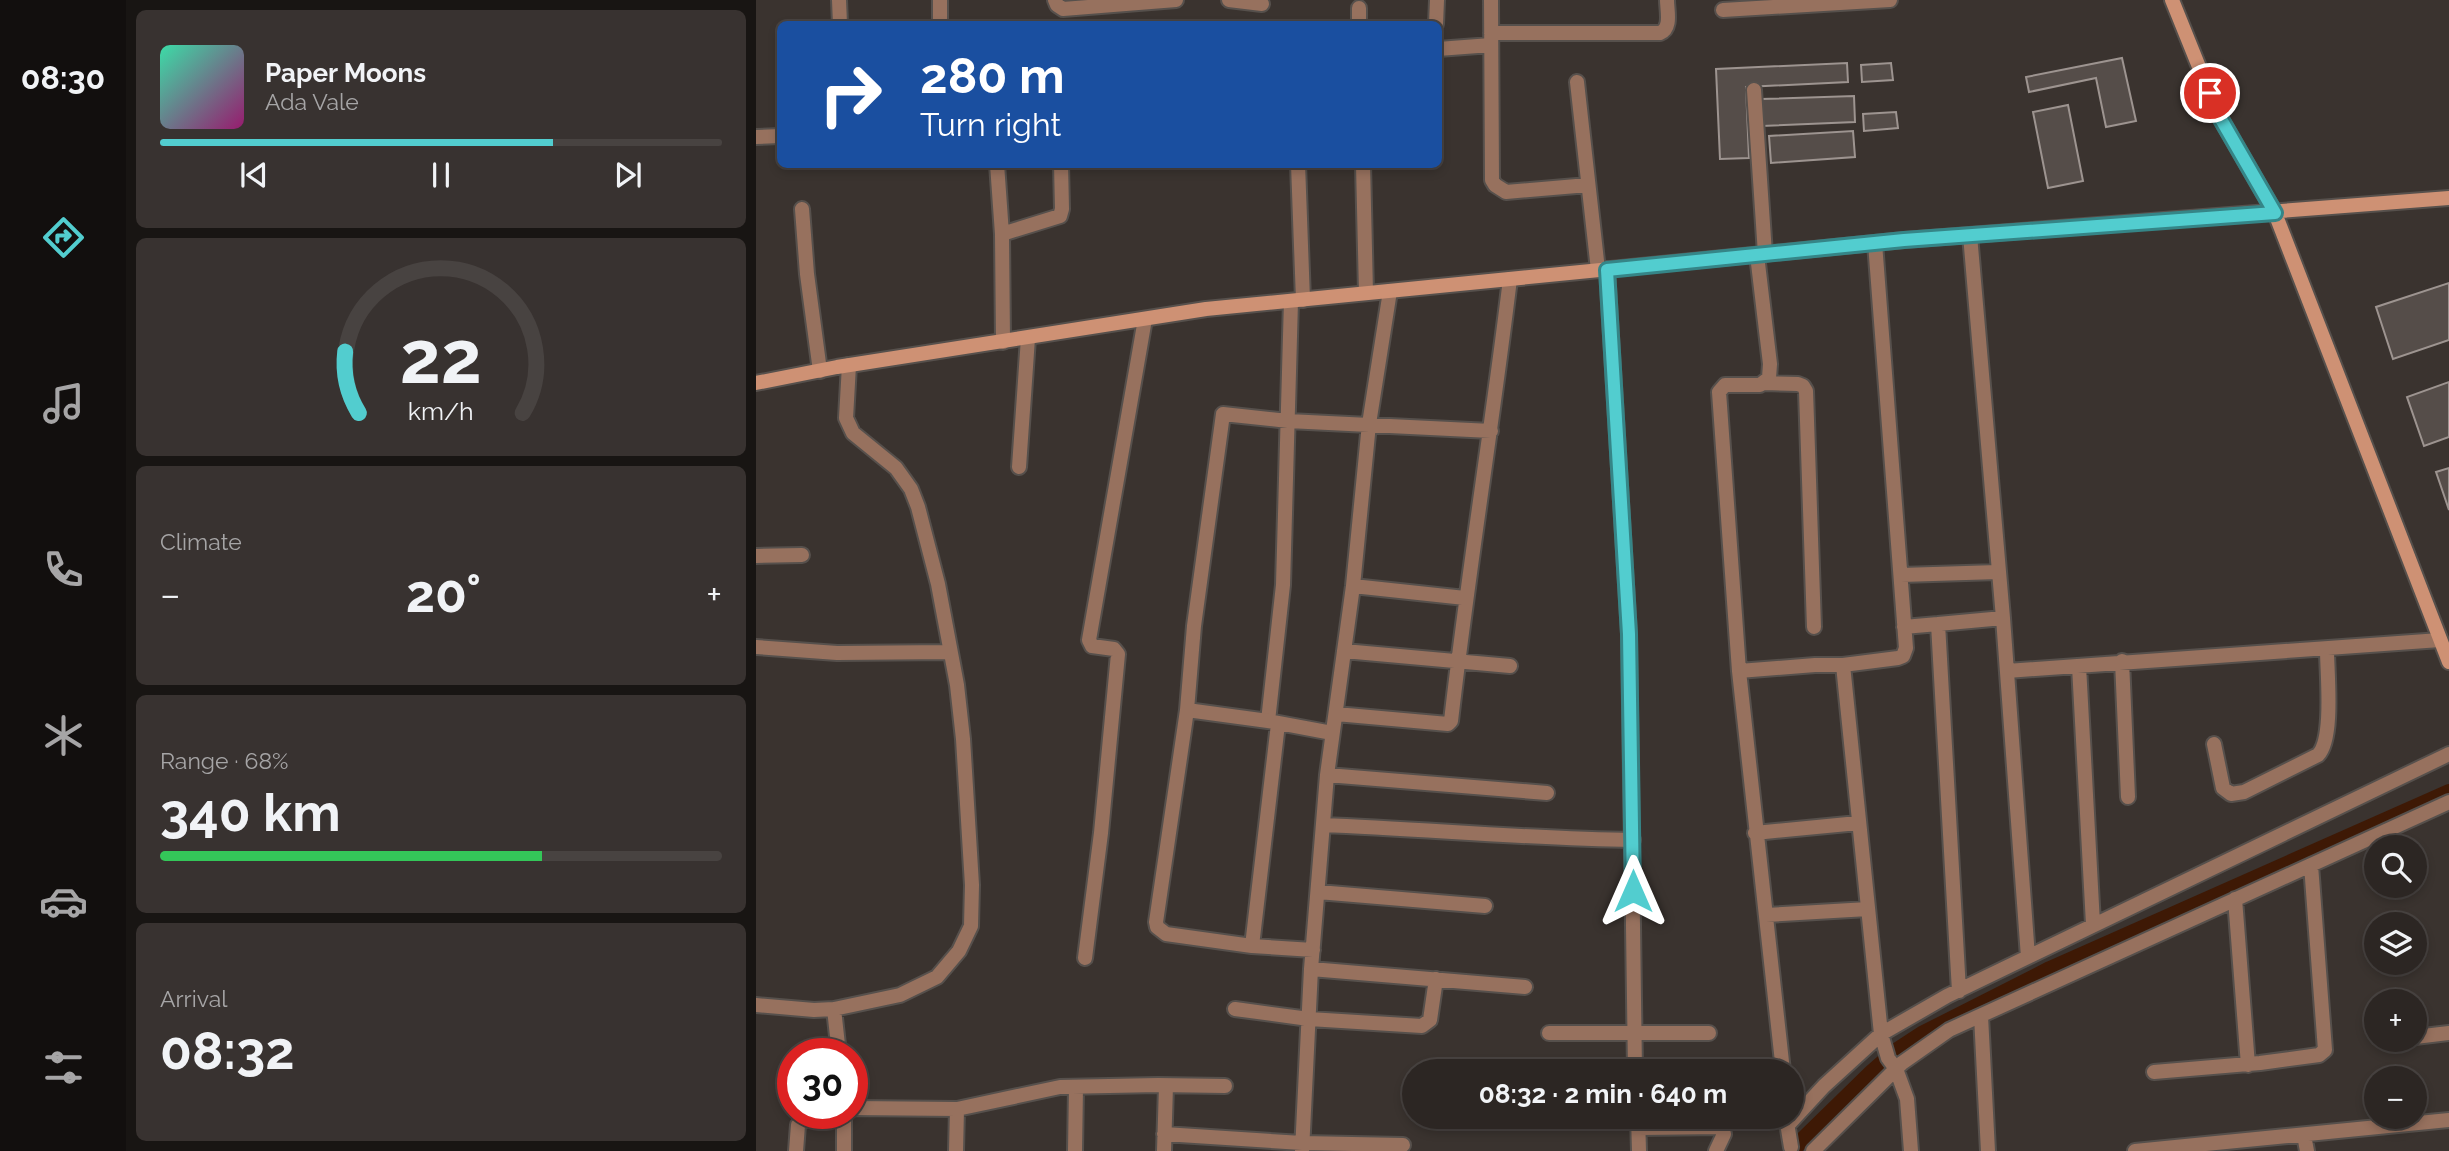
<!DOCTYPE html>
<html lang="en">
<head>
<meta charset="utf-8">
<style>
  :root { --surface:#2c2623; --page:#383230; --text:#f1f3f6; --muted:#a6a5a6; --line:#484341; --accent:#52cdcf }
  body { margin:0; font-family:Raleway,sans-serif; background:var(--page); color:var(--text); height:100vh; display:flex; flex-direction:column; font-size:26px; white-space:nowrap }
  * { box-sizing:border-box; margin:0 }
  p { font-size:23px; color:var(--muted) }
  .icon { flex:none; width:38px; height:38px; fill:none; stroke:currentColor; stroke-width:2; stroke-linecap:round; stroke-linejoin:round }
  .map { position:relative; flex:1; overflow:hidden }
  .sheet { display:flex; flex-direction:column; gap:10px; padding:10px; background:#181513; width:630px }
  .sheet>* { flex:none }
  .banner { position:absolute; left:21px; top:21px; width:665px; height:147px; border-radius:10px; box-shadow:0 4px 10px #0003,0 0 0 2px var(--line); background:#1a4fa0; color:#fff; overflow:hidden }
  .buttons { position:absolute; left:1608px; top:835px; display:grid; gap:14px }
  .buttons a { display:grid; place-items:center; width:63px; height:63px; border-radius:50%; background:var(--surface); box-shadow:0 4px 10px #0003,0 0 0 2px var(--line); font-size:35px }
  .speed { position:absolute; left:21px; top:1038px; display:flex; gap:14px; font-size:35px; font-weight:700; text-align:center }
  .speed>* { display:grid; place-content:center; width:91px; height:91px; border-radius:50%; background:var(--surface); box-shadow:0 4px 10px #0003,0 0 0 2px var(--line); line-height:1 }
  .speed .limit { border:10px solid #d22; background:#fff; color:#111 }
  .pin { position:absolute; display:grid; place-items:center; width:60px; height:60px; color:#fff; margin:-30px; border:4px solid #fff; border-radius:50%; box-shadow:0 2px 7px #0007 }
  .me { position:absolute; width:77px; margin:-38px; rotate:0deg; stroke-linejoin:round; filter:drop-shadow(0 0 5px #0008) }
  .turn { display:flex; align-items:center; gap:24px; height:147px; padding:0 28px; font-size:32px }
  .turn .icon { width:91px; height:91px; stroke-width:2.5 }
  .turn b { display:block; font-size:49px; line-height:60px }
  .big { font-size:52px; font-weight:700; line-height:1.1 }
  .sheet .card { flex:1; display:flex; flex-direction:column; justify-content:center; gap:10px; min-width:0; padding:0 24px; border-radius:10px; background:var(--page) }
  .sheet .dial { align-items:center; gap:0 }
  .dial svg { height:182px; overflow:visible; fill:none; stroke:var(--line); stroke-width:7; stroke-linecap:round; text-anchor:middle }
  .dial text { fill:var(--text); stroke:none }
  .song { display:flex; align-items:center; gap:21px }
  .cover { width:84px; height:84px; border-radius:10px; background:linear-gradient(135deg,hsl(160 70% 55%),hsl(320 70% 35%)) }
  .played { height:7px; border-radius:4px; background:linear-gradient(90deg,var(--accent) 70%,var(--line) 70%) }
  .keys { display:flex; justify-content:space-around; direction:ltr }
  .heat { display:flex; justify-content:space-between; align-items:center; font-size:38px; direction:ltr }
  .charge { height:10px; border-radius:5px; background:linear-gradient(90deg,#34c759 68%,var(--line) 0) }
  .trip { position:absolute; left:646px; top:1059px; width:402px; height:70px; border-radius:35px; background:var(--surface); box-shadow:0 4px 10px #0003,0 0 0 2px var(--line); font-weight:700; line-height:70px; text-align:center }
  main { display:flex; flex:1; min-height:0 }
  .tab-bar { display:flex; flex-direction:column; width:126px; justify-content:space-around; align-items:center; background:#120f0e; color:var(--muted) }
  .tab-bar .icon { width:49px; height:49px }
  .tab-bar .selected { color:var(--accent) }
  .tab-bar b { font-size:32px; color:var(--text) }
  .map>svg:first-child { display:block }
</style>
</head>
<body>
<main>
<nav class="tab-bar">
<b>08:30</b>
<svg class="icon selected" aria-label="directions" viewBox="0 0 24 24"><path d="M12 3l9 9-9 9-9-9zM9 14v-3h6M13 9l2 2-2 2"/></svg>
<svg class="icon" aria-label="music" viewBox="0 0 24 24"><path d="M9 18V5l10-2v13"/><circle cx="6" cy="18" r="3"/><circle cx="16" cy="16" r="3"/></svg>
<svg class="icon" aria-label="phone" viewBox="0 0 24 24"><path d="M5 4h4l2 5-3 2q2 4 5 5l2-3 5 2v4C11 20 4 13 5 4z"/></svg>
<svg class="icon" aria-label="climate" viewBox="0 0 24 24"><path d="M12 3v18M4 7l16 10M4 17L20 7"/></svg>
<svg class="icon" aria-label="car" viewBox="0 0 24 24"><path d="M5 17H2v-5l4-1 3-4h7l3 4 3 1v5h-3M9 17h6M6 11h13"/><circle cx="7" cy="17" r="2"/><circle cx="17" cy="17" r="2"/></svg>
<svg class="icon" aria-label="filters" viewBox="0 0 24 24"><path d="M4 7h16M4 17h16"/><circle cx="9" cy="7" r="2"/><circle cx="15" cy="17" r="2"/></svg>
</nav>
<section class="sheet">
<div class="card">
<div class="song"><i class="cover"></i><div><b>Paper Moons</b><p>Ada Vale</p></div></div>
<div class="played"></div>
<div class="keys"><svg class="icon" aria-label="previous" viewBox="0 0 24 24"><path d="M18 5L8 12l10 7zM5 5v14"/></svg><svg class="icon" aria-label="pause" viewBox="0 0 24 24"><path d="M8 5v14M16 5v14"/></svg><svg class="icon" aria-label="next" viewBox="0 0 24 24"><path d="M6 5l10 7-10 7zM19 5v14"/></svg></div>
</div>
<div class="card dial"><svg viewBox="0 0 100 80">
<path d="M14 69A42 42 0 1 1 86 69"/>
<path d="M14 69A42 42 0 0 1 8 42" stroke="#52cdcf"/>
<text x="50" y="56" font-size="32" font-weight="700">22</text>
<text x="50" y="72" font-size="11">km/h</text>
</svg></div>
<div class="card"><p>Climate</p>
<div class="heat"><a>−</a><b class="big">20°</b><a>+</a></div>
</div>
<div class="card"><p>Range · 68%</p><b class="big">340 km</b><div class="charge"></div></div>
<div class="card"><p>Arrival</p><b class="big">08:32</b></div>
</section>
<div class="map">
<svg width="1693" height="1151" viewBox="0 0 1693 1151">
  <rect width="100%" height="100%" fill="#3a332f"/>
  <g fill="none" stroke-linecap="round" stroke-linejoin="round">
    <path stroke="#3e1905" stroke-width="16" d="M1035 1151 1116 1072 1140 1051 1166 1034 1294 969 1693 792"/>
  </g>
  <path fill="#554d49" stroke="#9d9490" stroke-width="2" d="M1366 58 1380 121 1350 127 1340 78 1273 92 1270 77Z
    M1091 63 1092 82 990 87 993 158 964 159 960 69Z
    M1135 63 1137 80 1106 82 1105 65Z
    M1098 96 1099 122 1006 126 1005 99Z
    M1312 105 1327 181 1292 188 1277 112Z
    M1140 112 1142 128 1108 131 1107 114Z
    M1097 131 1099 157 1015 163 1013 136Z
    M1693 283V340L1637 359 1620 307Z
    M1693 382V437L1668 446 1651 397Z
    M1693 468V510L1680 472Z"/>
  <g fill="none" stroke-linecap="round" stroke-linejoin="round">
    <defs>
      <path id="street" d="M83 0 84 24
        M299 0 301 5 307 9 420 0
        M473 0 506 4
        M735 0 736 180 739 185 750 192 832 185
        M603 8V24
        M967 10 1134 0
        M184 24V0
        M680 24 681 0
        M735 33H904C916 28 911 11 911 0
        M682 49 735 45
        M821 82 842 270
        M998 90 1009 254
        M0 137 24 136
        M241 164 246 234
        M542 164 547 300
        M607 164 610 293
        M46 209 51 274 64 371
        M1214 235 1247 618 1272 957
        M1001 255 1014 364 1013 378 1004 385H969L963 392 983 671 1027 1071
        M851 269 873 634 879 1071
        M535 301 527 585 512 721 576 733
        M247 342 246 234 304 216 306 209 305 164
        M1009 383 1042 384 1047 386 1050 391 1058 627
        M263 467 272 338
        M0 556 46 555
        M1145 575 1242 572
        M597 586 709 598
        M1182 624 1247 618
        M1148 627 1182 624 1203 991
        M0 647 81 653 194 652
        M588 651 754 666
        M1366 661 1372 797
        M1087 665 1142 658 1147 656 1150 648 1119 243
        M1323 666 1337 924
        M983 671 1059 665H1087L1125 1034 1132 1058 1140 1069 1151 1099 1155 1151
        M1251 671 1684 640
        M431 710 438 626 467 414 532 421 735 431
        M580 714 692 724 695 721C712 573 736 427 754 279
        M522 724 496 946 557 950
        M1458 744 1467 788 1475 794 1488 792 1562 755C1578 739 1571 673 1571 650
        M571 775 791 793
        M567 825C671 829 774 839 877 840
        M999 833 1102 823
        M562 892 729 906
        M1479 899 1492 1065
        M1010 915 1112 909
        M496 946 410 934 401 927 400 922 431 710 512 721
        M329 958 345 833 362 654 358 649 336 646 333 640 389 319
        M555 969 769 987
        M0 1005 58 1010 78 1009 144 995 181 977 203 951 215 926 216 885 207 739 201 685 182 584 162 507 155 489 140 468 97 433 90 418 93 365
        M78 1009 83 1054
        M479 1009 553 1019 666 1026 674 1020 680 979
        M1225 1016 1232 1151
        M793 1033H953
        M1659 1037 1693 1033
        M1398 1072 1504 1063 1563 1055 1569 1050 1555 865
        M96 1108 201 1109 304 1087 402 1085 469 1086
        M882 1116 883 1151
        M1030 1117 1035 1147
        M1031 1126 1068 1086 1125 1034 1191 996 1693 754
        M882 1128 965 1127 968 1134 960 1151
        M408 1134 546 1143 647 1145
        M1548 1135 1551 1151
        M40 1151 42 1125 51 1118 72 1113
        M88 1151V1113
        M200 1151 201 1109
        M319 1151 320 1087
        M408 1151 410 1086
        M546 1151 555 969 571 775 597 586 613 424 634 291
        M1057 1151 1146 1063 1193 1030 1693 802
        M1379 1151 1693 1120"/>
      <path id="secondary" d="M1416 0 1462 114 1519 213 1693 662
        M0 383 81 367 450 309 1148 240 1693 198"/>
    </defs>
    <use href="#street" stroke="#56504c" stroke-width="18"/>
    <use href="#secondary" stroke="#56504c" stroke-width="18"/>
    <use href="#street" stroke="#97715e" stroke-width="14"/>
    <use href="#secondary" stroke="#ce9174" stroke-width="14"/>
  </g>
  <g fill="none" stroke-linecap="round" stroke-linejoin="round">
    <defs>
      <path id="route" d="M877 891 873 634 851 270 1148 240 1519 213 1462 114 1454 93"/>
    </defs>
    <use href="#route" stroke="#358587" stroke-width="18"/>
    <use href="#route" stroke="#52cdcf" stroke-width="12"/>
  </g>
</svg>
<div class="buttons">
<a><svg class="icon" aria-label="search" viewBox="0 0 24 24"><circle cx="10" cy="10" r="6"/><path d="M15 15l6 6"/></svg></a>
<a><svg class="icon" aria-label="layers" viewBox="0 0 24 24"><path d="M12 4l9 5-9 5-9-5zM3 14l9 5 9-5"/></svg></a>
<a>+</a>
<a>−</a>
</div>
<div class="speed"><div class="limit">30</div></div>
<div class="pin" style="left:1454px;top:93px;background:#d93025"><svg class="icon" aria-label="arrive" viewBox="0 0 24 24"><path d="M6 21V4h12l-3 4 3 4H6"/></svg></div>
<svg class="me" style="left:877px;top:891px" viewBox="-20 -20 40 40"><path d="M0-17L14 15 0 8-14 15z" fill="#52cdcf" stroke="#fff" stroke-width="4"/></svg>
<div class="trip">08:32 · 2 min · 640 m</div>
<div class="banner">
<div class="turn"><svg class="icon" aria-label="right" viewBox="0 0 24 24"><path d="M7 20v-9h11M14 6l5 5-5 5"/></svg><div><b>280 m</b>Turn right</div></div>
</div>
</div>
</main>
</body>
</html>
